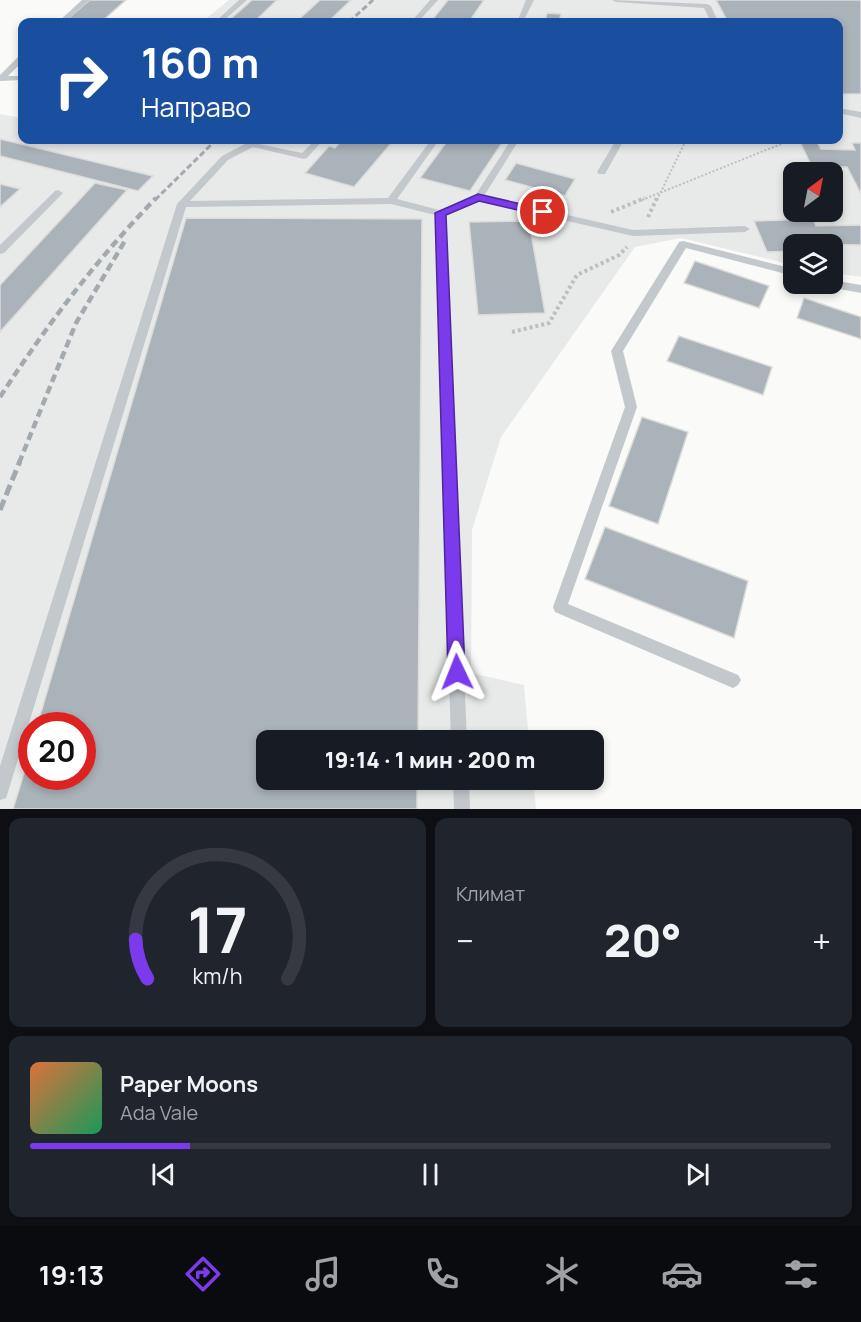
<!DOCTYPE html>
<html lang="ru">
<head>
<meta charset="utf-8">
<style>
  :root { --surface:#171b24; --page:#20242c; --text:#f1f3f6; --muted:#9ea1a6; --line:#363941; --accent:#7c3aed }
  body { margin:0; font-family:Manrope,sans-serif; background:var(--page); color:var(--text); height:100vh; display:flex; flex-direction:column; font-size:22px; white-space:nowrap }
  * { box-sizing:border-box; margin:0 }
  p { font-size:20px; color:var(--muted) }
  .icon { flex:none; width:33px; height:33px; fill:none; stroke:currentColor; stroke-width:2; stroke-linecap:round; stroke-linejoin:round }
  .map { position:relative; height:809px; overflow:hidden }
  .panel { display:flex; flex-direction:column; gap:9px; padding:9px; background:#0d0f14; flex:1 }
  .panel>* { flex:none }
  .banner { position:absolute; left:18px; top:18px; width:825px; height:126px; border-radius:12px; box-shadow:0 3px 9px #0003; background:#1a4fa0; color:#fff; overflow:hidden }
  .needle { width:39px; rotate:32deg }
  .tools { position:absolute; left:783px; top:162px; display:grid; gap:12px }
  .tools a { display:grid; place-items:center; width:60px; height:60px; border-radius:12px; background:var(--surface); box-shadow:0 3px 9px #0003; font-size:30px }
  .speed { position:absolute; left:18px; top:712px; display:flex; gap:12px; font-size:30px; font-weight:700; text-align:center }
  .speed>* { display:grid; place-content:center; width:78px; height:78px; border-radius:50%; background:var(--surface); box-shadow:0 3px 9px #0003; line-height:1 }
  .speed .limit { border:9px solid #d22; background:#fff; color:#111 }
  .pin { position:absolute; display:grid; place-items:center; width:51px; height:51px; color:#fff; margin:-26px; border:3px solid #fff; border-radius:50%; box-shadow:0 2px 6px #0007 }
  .me { position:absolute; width:66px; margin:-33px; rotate:358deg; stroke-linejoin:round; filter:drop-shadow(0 0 4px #0008) }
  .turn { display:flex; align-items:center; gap:21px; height:126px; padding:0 24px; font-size:27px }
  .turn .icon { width:78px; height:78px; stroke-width:2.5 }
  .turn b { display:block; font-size:42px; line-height:51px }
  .big { font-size:45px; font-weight:800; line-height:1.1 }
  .panel .card { flex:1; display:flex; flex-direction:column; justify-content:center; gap:9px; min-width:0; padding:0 21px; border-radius:12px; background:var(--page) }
  .panel .dial { align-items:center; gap:0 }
  .dial svg { height:156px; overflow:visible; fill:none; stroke:var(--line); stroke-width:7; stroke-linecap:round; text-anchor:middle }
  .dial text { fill:var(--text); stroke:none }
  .song { display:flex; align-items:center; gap:18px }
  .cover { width:72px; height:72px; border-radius:9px; background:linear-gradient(135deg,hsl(20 70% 55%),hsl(150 70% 35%)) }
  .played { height:6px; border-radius:3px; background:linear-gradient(90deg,var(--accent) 20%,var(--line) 20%) }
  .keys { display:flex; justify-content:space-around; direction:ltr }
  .heat { display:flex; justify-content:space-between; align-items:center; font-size:33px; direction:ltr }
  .panel .tiles { flex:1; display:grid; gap:9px; grid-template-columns:1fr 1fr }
  .card:last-child { grid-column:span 2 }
  .trip { position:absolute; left:256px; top:730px; width:348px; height:60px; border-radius:12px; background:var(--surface); box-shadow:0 3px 9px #0003; font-weight:800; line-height:60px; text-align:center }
  .dock { display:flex; height:96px; justify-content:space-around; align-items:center; background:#090b0e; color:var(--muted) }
  .dock .icon { width:42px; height:42px }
  .dock .selected { color:var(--accent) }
  .dock b { font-size:27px; color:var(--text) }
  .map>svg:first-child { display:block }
</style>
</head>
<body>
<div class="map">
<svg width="861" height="809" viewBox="0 0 861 809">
  <rect width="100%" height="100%" fill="#fafaf8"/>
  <path fill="#e8e9e9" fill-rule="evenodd" d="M229 0H861V277L833 273 832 244H794L793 265 681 238 635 247 501 437 472 530 471 673 524 685 529 741H267V780H533L536 809H0V114L22 118V140H838V22H202ZM794 172H832V212H794ZM32 726H82V777H32Z"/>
  <path fill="#aab3b9" stroke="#dcdcda" stroke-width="1.5" d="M90 0H126L101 22H64Z
    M252 0H277L254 22H227Z
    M320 0H351L328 22H296Z
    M448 0H484L469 22 432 20Z
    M716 0H861V94H838V22H728Z
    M547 13 561 14 559 22H545Z
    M0 139 153 176 138 191 0 156Z
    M342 140H394L354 187 305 173 329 146 335 148Z
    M448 140H504L470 191 420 178Z
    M799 140H816L821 149 855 150 852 143H861V194L847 167H812Z
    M516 163 575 179 565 196 505 180Z
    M95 183 127 190 0 332V285Z
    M0 184 20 189 0 207Z
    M186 218 422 219 418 741H267V780H417V809H13L32 747V777H82V726H37Z
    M813 219 816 226 861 225V245L794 244V251L767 252 754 221Z
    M529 221 545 313 478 315 469 222Z
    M695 261 769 286 759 308 684 283Z
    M804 298 861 317V339L797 318Z
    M679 336 772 367 763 395 667 361Z
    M642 417 688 432 658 524 609 506Z
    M605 527 748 581 734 638 585 579Z"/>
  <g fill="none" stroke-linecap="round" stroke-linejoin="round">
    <path stroke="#bbbfc2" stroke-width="2" stroke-dasharray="2 2" stroke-linecap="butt" d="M642 200 791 140
      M657 200 686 140"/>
    <path stroke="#bbbfc2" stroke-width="4" stroke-dasharray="3 3" stroke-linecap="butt" d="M611 212 645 198
      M648 217 657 198
      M512 332 549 323 577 275 619 255 627 247"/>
    <path fill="#c3c8cc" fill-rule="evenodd" d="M82 0H90L65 22H58Z
      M239 0H247L222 22H215Z
      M430 0H438L418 22H411Z
      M526 0H534L523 22H517Z
      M612 0 707 4 711 6 718 22H711L704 8 616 2Z
      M19 56H22V62L8 76H22V80L0 81V75Z
      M838 108 861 112V118L838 113Z
      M315 140H323L307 158 304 159 253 147 228 160 190 201 388 198 431 140H439L397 199 439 210 475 196 511 140H519L484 196 633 230 745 226 750 229 745 232 633 236 479 201 445 215 467 741H451L435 215 391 204 186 207 8 792 6 798 0 800V766L177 204 222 156 249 142 302 153Z
      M616 140H624L605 174H599L597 172Z
      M58 190 63 193 61 195 4 253 0 254V245L55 191Z
      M683 241 794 269V276L686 248 623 351 637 407 568 604 738 675 741 680 738 685 733 688 555 612 553 607 625 407 611 351 679 242Z
      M832 280 861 285V293L828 287 827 284H832Z
      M453 780H469L470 809H454Z"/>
    <path stroke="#a2aab0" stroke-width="3" stroke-dasharray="6 3" stroke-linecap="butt" d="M349 22 373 0
      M155 200 216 140"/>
    <path stroke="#a2aab0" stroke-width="4.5" stroke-dasharray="8 4.5" stroke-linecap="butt" d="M0 397C47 325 96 260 156 198
      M19 463 76 323 126 239"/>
    <path stroke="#a2aab0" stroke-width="5" stroke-dasharray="11 5" stroke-linecap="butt" d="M0 510 20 461"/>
  </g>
  <path fill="#7c3aed" stroke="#51269a" stroke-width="1.5" d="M478 194 543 209 548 212 543 216 479 201 446 215 465 672 463 678 457 681 451 678 448 672 435 213Z"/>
</svg>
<div class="tools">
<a><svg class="needle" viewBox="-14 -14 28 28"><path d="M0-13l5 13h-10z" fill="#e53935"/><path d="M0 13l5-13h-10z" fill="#9ea1a6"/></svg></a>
<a><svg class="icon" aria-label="layers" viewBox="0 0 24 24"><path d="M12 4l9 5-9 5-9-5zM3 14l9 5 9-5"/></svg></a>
</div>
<div class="speed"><div class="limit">20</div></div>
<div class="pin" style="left:543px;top:212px;background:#d93025"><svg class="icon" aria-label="arrive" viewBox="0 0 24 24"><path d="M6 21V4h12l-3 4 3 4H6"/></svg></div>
<svg class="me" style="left:457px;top:672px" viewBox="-20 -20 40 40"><path d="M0-17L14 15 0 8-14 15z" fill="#7c3aed" stroke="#fff" stroke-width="4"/></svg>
<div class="trip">19:14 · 1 мин · 200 m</div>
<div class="banner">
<div class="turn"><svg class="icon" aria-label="right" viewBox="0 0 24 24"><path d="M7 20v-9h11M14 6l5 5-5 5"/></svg><div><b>160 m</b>Направо</div></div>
</div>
</div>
<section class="panel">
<div class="tiles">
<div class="card dial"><svg viewBox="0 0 100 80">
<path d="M14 69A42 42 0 1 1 86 69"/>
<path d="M14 69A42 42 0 0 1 8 49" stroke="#7c3aed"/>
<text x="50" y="56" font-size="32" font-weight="700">17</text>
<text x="50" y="72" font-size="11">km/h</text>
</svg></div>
<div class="card"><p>Климат</p>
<div class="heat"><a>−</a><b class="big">20°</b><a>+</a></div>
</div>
<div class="card">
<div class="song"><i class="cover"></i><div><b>Paper Moons</b><p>Ada Vale</p></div></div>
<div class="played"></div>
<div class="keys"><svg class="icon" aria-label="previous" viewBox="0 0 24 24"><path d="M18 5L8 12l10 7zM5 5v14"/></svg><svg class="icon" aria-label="pause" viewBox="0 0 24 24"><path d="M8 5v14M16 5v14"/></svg><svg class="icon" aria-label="next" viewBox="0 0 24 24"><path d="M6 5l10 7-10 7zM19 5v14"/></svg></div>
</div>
</div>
</section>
<nav class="dock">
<b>19:13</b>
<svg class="icon selected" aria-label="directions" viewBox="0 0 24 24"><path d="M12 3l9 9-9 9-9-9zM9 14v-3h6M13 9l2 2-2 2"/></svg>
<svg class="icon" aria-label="music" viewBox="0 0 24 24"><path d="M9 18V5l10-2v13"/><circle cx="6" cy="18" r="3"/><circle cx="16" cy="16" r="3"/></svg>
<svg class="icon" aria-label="phone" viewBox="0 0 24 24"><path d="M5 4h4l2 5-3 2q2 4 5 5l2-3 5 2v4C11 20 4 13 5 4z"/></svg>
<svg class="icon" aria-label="climate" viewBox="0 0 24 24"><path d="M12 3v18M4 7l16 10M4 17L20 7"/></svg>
<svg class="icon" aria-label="car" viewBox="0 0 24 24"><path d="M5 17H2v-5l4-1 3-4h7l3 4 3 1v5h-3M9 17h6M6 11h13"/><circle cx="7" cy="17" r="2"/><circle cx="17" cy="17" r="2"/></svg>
<svg class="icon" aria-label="filters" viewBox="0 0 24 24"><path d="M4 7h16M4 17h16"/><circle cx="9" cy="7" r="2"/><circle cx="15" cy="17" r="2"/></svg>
</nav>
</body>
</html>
